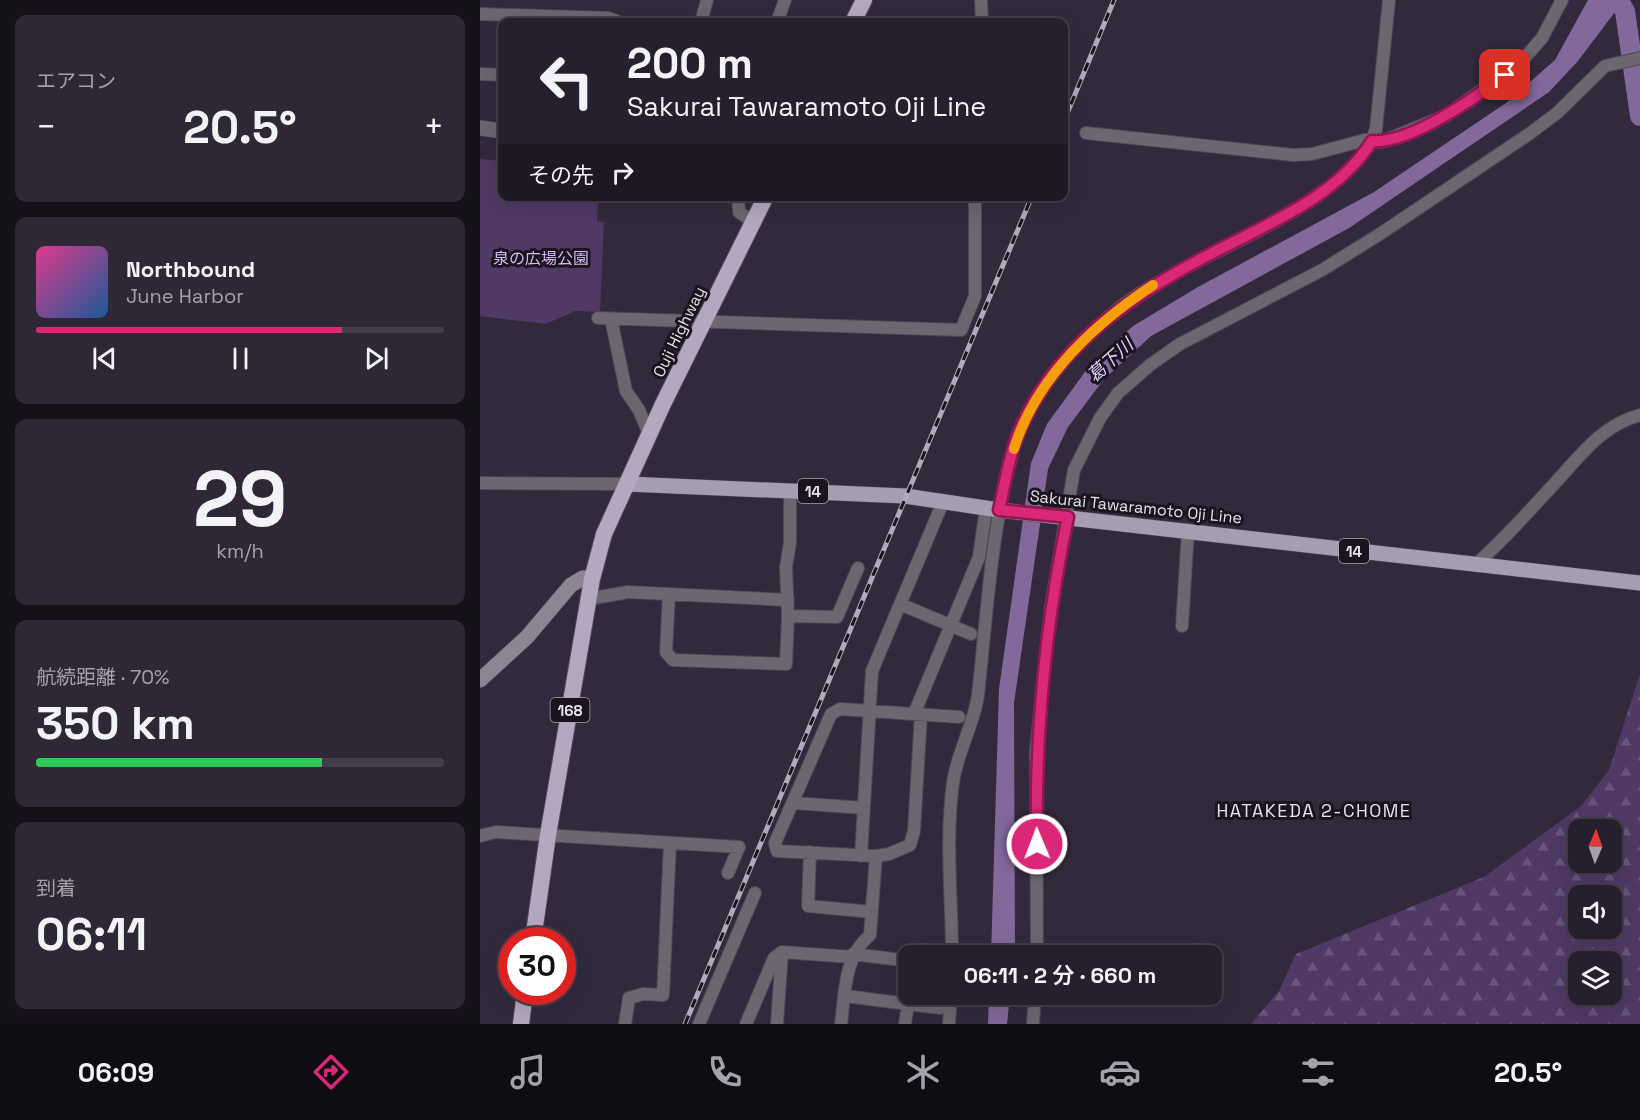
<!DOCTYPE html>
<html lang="ja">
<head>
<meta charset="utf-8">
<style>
  :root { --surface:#261f2e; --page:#2e2736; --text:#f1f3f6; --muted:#a4a2aa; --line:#423d4a; --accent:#db2777 }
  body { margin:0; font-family:"Space Grotesk","Noto Sans JP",sans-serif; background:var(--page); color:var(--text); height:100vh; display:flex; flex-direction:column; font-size:22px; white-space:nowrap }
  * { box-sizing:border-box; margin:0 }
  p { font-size:20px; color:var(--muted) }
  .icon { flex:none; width:33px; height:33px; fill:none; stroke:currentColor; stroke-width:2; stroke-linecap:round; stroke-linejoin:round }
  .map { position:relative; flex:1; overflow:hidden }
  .panel { display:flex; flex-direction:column; gap:15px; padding:15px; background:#151119; width:480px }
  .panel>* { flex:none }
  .guide { position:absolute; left:18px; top:18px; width:570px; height:183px; border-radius:12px; box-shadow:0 6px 24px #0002,0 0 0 2px var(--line); background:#261f2e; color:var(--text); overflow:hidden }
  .needle { width:39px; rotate:2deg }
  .controls { position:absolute; left:1088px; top:819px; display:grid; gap:12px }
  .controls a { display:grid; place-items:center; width:54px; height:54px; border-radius:12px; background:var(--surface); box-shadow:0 6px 24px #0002,0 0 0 2px var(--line); font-size:30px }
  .speed { position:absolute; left:18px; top:927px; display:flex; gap:12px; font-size:30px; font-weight:700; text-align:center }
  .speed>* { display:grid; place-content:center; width:78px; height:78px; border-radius:50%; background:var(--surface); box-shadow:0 6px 24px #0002,0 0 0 2px var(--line); line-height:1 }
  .speed .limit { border:9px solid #d22; background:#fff; color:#111 }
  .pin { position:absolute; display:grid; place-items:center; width:51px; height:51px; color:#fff; margin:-26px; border-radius:12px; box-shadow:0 3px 9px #0006 }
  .me { position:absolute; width:66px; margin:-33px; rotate:359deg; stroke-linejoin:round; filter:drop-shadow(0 0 4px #0008) }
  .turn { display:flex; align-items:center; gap:21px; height:126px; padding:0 30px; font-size:27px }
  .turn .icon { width:78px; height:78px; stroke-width:2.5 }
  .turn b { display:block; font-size:42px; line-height:51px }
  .then { display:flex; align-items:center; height:57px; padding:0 30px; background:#0003; gap:12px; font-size:22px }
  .big { font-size:45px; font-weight:600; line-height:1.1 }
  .panel .widget { flex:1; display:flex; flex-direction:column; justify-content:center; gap:9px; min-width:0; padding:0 21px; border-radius:12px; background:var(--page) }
  .panel .dial { align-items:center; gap:0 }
  .dial b { font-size:78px; line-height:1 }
  .song { display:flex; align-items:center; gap:18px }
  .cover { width:72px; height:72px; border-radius:9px; background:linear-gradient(135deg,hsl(330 70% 55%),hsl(210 70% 35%)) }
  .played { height:6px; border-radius:3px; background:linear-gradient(90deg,var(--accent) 75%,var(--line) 75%) }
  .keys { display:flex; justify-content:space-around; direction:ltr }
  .heat { display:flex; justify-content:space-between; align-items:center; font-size:33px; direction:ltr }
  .charge { height:9px; border-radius:4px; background:linear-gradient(90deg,#34c759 70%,var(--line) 0) }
  .trip { position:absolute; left:418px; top:945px; width:324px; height:60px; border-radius:12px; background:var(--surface); box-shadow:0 6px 24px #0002,0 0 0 2px var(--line); font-weight:600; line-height:60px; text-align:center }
  .tab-bar { display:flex; height:96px; justify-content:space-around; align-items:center; background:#0f0c12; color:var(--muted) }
  .tab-bar .icon { width:42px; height:42px }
  .tab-bar .selected { color:var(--accent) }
  .tab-bar b { font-size:27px; color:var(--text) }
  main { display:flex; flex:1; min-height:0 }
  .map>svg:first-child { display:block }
</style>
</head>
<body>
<main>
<section class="panel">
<div class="widget"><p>エアコン</p>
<div class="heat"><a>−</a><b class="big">20.5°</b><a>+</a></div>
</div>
<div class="widget">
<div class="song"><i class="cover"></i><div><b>Northbound</b><p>June Harbor</p></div></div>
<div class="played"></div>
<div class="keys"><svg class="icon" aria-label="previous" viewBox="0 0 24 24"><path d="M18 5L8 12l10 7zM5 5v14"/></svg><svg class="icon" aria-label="pause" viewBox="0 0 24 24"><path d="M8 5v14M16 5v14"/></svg><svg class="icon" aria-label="next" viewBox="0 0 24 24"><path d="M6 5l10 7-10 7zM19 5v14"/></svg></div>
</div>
<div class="widget dial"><b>29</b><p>km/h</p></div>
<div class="widget"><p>航続距離 · 70%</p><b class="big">350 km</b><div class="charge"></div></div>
<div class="widget"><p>到着</p><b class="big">06:11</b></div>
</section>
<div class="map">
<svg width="1160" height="1024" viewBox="0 0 1160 1024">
  <defs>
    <pattern id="forest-firs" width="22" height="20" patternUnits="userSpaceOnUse" patternTransform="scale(1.5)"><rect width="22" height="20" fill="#503965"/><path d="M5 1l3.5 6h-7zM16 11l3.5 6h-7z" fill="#69557b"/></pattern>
  </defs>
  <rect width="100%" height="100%" fill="#33293d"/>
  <path fill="url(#forest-firs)" fill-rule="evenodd" d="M1160 674V1024H771L799 991 816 954 1004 877 1101 806 1129 770ZM1098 830H1131V862H1098ZM1098 896H1131V928H1098ZM1098 962H1131V994H1098Z"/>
  <path fill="#503965" d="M0 159 22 161V196L123 197 118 204 117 221 124 222 120 312 95 311 66 324 0 316Z"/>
  <path fill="#82689b" d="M1108 0H1144L1098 61 1069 92 869 228 671 336 624 379 588 427 568 469 534 703 535 955 511 956 519 689 551 463 567 424 610 365 653 326 718 287 894 192 1026 103 1075 60Z
    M509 995H530L527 1024H508Z"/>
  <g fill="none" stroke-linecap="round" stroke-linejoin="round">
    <path stroke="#82689b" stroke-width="20" d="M1138 0 1145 11 1160 116"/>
    <defs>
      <path id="minor" d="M501 0 502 22
        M0 14 128 18 139 22
        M221 22 227 0
        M297 22 305 0
        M0 74 22 75
        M606 133 813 155 832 154 885 140 901 142 967 115 1042 61 1062 38 1082 0
        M258 196 259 212 273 222
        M118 318 481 330 495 296V196
        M131 319 146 391 159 410 169 434
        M0 483 147 484
        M995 565C1024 540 1049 511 1075 483 1101 455 1122 425 1160 415
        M189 594 186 652 193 660 306 664 308 616 306 567 310 542V490
        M109 599 148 592 308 600
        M420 604 491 634
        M308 616 357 617 378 568
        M702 626 708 530
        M434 714 499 557 506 508
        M441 714 434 831 430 845 409 854 396 856 297 851 295 843 351 714 360 709 479 717
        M314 803 384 808
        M0 836 16 832 259 847 248 873
        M330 852 328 906 392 912
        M381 856 392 671 463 502
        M373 954 429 961
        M472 956C472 898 465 840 473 783 477 752 494 725 498 695 506 623 510 550 526 479 530 462 534 442 542 426 563 380 599 340 638 309 702 256 872 208 896 129L909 0
        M557 956 556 750 571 606 594 470 620 418 638 393 670 365 700 344 842 270 900 234 1049 134 1077 113 1125 66 1160 58
        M365 996 460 1008 462 994
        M145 1024 149 998 163 994 183 995 190 843
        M219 1024 275 893
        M266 1024 294 958 302 952 372 957
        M297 1024 302 952
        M361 1024C365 992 364 957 390 935L396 856
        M425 1024 428 1004
        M469 1024 471 994
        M553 1024 555 994"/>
      <path id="tertiary" d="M0 128 22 131"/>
      <path id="secondary" d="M0 680 47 637 91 585 103 578 112 579"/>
      <path id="primary" d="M147 484 425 496 519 510 1160 583"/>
      <path id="trunk" d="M373 22 384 0
        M53 940 68 835 112 579 124 534 183 404 286 196
        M41 1024 45 992"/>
    </defs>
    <use href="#minor" stroke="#504659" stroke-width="14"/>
    <use href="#tertiary" stroke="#504659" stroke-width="16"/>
    <use href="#secondary" stroke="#504659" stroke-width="16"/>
    <use href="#primary" stroke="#504659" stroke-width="16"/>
    <use href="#trunk" stroke="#504659" stroke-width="18"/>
    <use href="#minor" stroke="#6b6670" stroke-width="12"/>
    <use href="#tertiary" stroke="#6b6670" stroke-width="15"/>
    <use href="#secondary" stroke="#8d8595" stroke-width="15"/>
    <use href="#primary" stroke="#a79db2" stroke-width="15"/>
    <use href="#trunk" stroke="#b3a8bf" stroke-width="16"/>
    <defs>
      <path id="rail" d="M584 121 634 0
        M205 1024 552 196"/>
    </defs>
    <use href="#rail" stroke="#b2aaba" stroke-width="5"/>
    <use href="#rail" stroke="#19141d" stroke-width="3" stroke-dasharray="9" stroke-linecap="butt"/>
  </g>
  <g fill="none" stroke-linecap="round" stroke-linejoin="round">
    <defs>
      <path id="route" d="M557 844C555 733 565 626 588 517L519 510C525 483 530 452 541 427 584 331 677 280 766 236 813 212 863 187 892 141 930 144 995 98 1025 75"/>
    </defs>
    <use href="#route" stroke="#8e194d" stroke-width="15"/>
    <use href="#route" stroke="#db2777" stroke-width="10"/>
    <path stroke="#f59e0b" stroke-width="10" d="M534 449C556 378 613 325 673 285"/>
  </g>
  <g text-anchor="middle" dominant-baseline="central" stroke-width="6" stroke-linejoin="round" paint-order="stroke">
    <g fill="#19141d" stroke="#a9a4af" stroke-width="1.5">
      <rect x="318" y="479" width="30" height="24" rx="4.5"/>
      <rect x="859" y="539" width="30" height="24" rx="4.5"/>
      <rect x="70.5" y="698" width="39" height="24" rx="4.5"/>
    </g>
    <g font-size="15" font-weight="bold" fill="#e7e1ee">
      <text x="333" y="491">14</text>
      <text x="874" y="551">14</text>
      <text x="90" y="710">168</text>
    </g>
    <g font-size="16" fill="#d8b9f6" stroke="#19141d">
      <text x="61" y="258">泉の広場公園</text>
    </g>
    <g font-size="16" fill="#e7e1ee" stroke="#19141d">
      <text transform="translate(199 332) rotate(-64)">Ouji Highway</text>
      <text transform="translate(656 507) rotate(6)">Sakurai Tawaramoto Oji Line</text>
    </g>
    <g font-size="18" font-style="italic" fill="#e6cffe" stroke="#19141d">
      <text transform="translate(630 360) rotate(-42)">葛下川</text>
    </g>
    <g font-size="18" letter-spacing="1.5" fill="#e9ddf7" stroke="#19141d">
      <text x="834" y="810">HATAKEDA 2-CHOME</text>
    </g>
  </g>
</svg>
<div class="controls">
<a><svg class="needle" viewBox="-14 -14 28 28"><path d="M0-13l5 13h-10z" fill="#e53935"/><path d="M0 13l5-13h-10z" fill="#a4a2aa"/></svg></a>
<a><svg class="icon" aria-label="sound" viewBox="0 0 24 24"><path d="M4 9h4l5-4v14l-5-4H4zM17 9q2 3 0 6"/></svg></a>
<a><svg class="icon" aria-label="layers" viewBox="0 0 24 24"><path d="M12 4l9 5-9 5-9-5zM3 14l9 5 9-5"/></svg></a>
</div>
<div class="speed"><div class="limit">30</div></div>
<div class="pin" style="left:1025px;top:75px;background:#d93025"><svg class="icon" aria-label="arrive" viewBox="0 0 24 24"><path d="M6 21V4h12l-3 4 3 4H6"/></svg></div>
<svg class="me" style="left:557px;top:844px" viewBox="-20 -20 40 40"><circle r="17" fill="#db2777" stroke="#fff" stroke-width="3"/><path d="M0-11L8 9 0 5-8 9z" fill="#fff"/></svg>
<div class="trip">06:11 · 2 分 · 660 m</div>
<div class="guide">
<div class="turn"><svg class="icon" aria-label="left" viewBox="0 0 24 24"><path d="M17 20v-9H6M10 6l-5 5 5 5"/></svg><div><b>200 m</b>Sakurai Tawaramoto Oji Line</div></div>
<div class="then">その先<svg class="icon" aria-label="right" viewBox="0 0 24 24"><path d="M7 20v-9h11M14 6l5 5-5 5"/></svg></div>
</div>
</div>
</main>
<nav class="tab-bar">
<b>06:09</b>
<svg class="icon selected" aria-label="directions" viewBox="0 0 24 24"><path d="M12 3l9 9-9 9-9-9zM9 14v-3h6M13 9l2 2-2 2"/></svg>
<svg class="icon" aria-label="music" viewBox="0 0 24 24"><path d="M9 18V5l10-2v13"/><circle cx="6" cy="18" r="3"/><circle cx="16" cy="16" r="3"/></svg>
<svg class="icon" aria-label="phone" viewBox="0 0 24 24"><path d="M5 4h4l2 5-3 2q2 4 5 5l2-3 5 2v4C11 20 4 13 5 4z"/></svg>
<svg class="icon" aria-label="climate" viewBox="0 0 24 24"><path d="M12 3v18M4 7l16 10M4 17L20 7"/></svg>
<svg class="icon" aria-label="car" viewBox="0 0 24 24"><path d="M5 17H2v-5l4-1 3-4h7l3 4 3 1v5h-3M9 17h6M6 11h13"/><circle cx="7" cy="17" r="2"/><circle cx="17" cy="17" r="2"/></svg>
<svg class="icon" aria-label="filters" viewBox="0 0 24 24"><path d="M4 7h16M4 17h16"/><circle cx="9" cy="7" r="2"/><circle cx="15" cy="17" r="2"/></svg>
<b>20.5°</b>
</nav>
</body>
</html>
